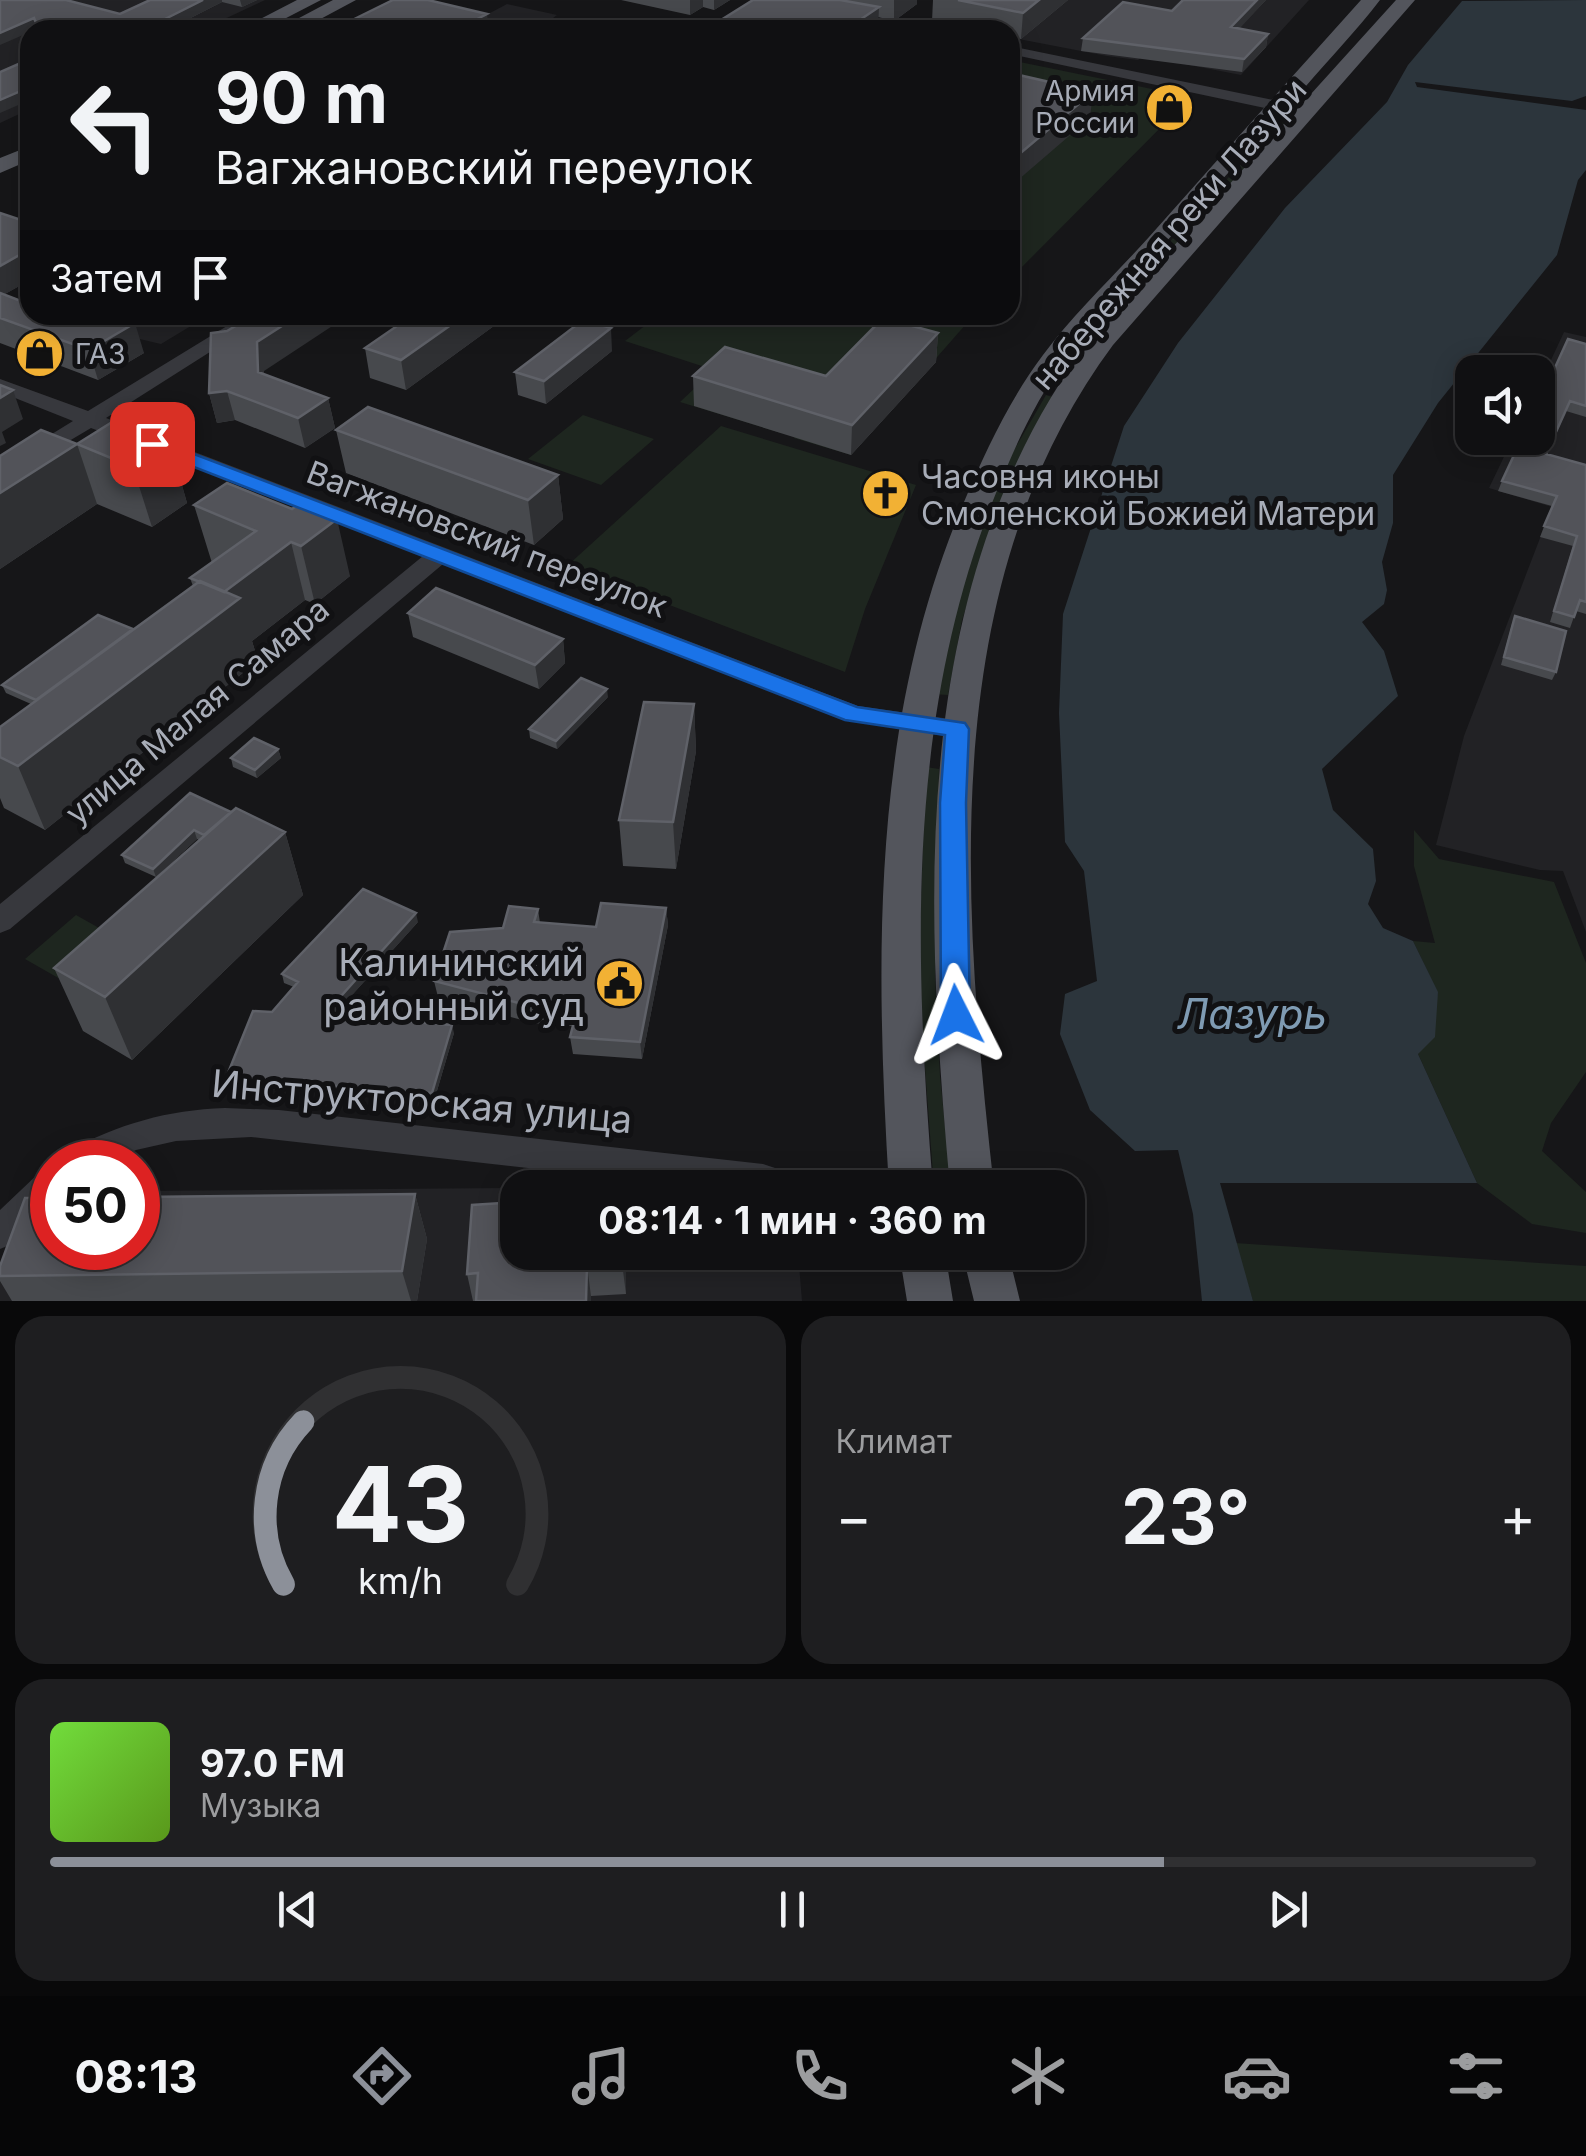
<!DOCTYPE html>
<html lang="ru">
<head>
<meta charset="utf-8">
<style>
  :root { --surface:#101012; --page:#1e1e20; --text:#f1f3f6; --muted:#9c9d9f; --line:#303032; --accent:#8c9099 }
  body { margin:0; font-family:Inter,sans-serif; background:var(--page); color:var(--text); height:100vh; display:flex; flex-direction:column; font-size:38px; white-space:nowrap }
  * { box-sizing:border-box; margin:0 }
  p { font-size:32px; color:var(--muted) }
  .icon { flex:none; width:55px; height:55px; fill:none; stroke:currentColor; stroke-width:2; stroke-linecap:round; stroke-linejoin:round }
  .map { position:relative; height:1301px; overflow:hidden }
  .details { display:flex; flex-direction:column; gap:15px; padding:15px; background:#09090a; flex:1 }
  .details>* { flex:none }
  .hud { position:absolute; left:20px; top:20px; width:1000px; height:305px; border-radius:30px; box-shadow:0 5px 25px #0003,0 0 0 2px var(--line); background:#101012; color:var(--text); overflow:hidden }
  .tools { position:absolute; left:1455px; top:355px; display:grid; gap:20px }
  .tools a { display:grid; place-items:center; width:100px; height:100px; border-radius:20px; background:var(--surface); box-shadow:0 5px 25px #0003,0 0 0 2px var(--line); font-size:50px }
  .speed { position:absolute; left:30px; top:1140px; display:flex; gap:20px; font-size:50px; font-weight:700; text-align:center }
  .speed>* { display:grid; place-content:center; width:130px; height:130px; border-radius:50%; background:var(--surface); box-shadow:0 5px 25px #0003,0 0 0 2px var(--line); line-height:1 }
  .speed .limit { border:15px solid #d22; background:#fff; color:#111 }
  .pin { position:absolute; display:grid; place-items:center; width:85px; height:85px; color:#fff; margin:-42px; border-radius:20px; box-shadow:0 5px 15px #0006 }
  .me { position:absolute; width:110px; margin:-55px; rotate:357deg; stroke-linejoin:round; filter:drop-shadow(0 0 8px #0008) }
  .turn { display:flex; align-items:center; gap:35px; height:210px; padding:0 30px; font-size:45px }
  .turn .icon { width:130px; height:130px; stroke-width:2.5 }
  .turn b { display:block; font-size:70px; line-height:85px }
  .then { display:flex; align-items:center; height:95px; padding:0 30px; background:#0003; gap:20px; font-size:38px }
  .big { font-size:75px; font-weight:700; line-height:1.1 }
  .details .tile { flex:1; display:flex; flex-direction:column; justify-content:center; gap:15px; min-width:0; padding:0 35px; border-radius:30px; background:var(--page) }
  .details .dial { align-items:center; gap:0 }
  .dial svg { height:260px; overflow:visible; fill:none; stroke:var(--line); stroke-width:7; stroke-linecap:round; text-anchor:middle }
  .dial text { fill:var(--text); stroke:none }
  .song { display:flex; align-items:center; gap:30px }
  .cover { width:120px; height:120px; border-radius:15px; background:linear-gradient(135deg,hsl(100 70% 55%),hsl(90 70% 35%)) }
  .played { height:10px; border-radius:5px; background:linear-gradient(90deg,var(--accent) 75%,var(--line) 75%) }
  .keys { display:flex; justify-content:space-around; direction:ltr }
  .heat { display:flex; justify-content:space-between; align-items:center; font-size:55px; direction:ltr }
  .details .tiles { flex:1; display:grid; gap:15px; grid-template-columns:1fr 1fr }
  .tile:last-child { grid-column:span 2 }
  .trip { position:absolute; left:500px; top:1170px; width:585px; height:100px; border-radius:30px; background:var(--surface); box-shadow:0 5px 25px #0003,0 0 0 2px var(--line); font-weight:700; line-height:100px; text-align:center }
  .tabs { display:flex; height:160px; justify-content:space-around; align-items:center; background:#060607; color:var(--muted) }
  .tabs .icon { width:70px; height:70px }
  .tabs .on { color:var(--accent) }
  .tabs b { font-size:45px; color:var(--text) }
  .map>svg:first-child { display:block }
</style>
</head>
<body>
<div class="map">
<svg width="1586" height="1301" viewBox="0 0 1586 1301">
  <rect width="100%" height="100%" fill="#161618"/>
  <path fill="#222225" d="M0 0H265L201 30H30V109L0 123Z
    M1000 0H1309L1241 75 1143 56 1138 60 1107 56 1013 38 1010 30 965 28Z
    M507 4 557 15 549 21 590 30H458Z
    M37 315H209L161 344Z
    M1564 332 1586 337V932L1563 871 1540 870 1436 845 1464 736 1552 507 1489 488 1513 438H1538V388Z
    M517 1188 518 1252 798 1253 802 1301H0V1267L52 1248H138V1191Z"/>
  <path fill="#1e261f" d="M1010 60 1191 97 1010 279Z
    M1284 117 1291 119 1117 308 1075 360H1068L1110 307Z
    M659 315H974L851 455 794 438 799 432 781 433 680 402 714 370 625 341Z
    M1046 395 1053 397 1054 401 988 541 962 620 948 695 933 694 948 618 1003 469Z
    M583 415 654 439 601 485 528 459Z
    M721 426 916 485 865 609 845 672 567 566Z
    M926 767 939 769 935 976 940 1076 951 1187H934L918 976Z
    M1414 830 1439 859 1554 882 1586 963V1072L1551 1123 1542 1151 1586 1192V1233L1532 1224 1477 1183 1418 1054 1438 993 1413 941 1435 943 1414 866Z
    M76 915 124 942 74 987 25 959Z
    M1235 1243 1586 1266V1301H1253Z"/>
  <path fill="#2c353c" d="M1586 0V96L1572 101 1415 82 1417 87 1586 110V170L1578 180 1557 255 1438 403 1393 475V523L1382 562 1387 590 1384 604 1362 622 1384 651 1398 696 1322 769 1333 810 1373 849 1376 881 1368 904 1383 928 1413 941 1438 992 1435 1037 1418 1054 1477 1183H1220L1253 1301H1202L1193 1214 1178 1150 1135 1151 1090 1110 1060 1034 1065 994 1097 981 1084 871 1065 842 1059 713 1063 614 1124 426 1178 343 1285 208 1387 102 1408 65 1462 1Z"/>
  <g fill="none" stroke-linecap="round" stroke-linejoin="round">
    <path fill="#37383d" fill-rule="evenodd" d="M847 13 910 26 917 30H889L842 20 840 17Z
      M1010 46 1307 107 1315 112 1307 117 1010 54Z
      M245 315H268L106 418 858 706 957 720 966 723 970 729 966 735 957 738 845 720 443 564 10 929 0 933V904L423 556 91 428 0 482V466L73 421 0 392V379L88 411Z
      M225 1108 279 1110 763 1164 775 1168 780 1179 776 1188H705L251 1137 176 1141 136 1150 110 1162H63L68 1151C119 1124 167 1110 225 1108Z
      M52 1168V1205L12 1244 0 1249V1210L40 1172Z"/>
    <path fill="#53555c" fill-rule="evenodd" d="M297 0H321L263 30H239Z
      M333 0H356L300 30H287L284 26Z
      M1361 0H1380C1357 30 1330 58 1306 86 1226 177 1141 265 1066 360 1036 398 1014 449 996 493 906 716 914 953 933 1188H889C875 956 871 719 964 502 985 452 1010 399 1043 355 1074 313 1114 276 1149 237 1219 158 1290 79 1361 0Z
      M1396 0H1415L1113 345C934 586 963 907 994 1188H950C924 896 907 580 1094 334Z
      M30 146V160L0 173V158Z
      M899 1252H945L953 1301H907Z
      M962 1252H1008L1020 1301H974Z"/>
  </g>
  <path fill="#47494d" d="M0 0 120 14 150 0H257L242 7 222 2 167 30H38Z
    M621 0H730L714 10 703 7 690 15Z
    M753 0H917V4L894 21 878 17V30H705Z
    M933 0H1068L1021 39 1010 37V30H977L932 21Z
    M1266 0 1239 28 1268 34 1266 47 1242 72 1081 51 1083 38 1172 11Z
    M0 213 30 223V280L3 295 26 303 116 317 144 353 98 380 0 343Z
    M413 315H509L406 390 370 378 365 348Z
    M938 333 936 362 851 455 694 406 693 376H826Z
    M1586 344V417L1566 411 1547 455 1586 465V614L1576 611 1570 628 1550 622 1573 546 1540 537 1552 506 1498 491 1502 481Z
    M612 351 546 404 518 395 515 372Z
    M264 371V374L328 398 335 428 305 448 235 420 217 423 209 393Z
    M336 430 558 475 563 519 534 545 346 473Z
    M170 443 187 503 152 527 97 504 0 569V456L77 444Z
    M227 483 350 576 315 604 305 600 252 641 258 661 45 830 4 808 0 798V727L31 704 6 693 2 685 133 629 193 586 190 578 212 563 194 505Z
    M408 613 563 639 565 663 539 689 413 637Z
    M1512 624 1556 672 1552 680 1501 665Z
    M608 697 557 749 530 738 529 729Z
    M694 704 696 751 676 869 623 866 619 820Z
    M278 749 281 758 257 778 233 767 231 758Z
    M231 812 285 832 303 895 132 1060 83 1031 54 968 199 840 197 839 156 877 125 863 122 855Z
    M666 908 668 925 642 1059 573 1054 570 1037 573 1026 533 1023 438 997 434 981 503 928 538 909 540 923 596 927Z
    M418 922 333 1016 454 1033 434 1101 229 1086 226 1078 294 987 284 983 282 974Z
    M415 1194 427 1239 417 1301H12L0 1281V1266Z
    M626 1252V1294L591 1296V1301H473L467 1274Z"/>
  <path fill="#2f3033" d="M203 0H222V2L167 30H143Z
    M240 0H257L242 7Z
    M690 0H703V7L690 15Z
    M714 0H730L714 10Z
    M894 0H917V4L894 21Z
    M1039 0H1068L1021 39 1023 13Z
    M1257 0H1266L1229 40 1231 27Z
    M879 7 878 30H845Z
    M487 14 489 30H456Z
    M34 18 38 29 30 30V32L0 45V33Z
    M1268 34 1266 47 1242 72 1244 59Z
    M30 87V100L0 113V100Z
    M1093 92 1090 118 1010 187V162Z
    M30 249V280L0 297V266Z
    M299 315H349L264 371 265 401 258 372 257 342Z
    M465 315H509L406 390 401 360Z
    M135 323 144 353 98 380 89 350Z
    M611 328 612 351 546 404 544 381Z
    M938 333 936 362 851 455 852 425Z
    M13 390 23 419 2 432 6 443 0 446V398Z
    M227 391 235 420 217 423 209 393Z
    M328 398 335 428 305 448 298 418Z
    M170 443 187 503 152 527 133 467Z
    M77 444 97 504 0 569V493Z
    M558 475 563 519 534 545 528 500Z
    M337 519 350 576 315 604 301 546Z
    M291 542 305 600 252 641 258 661 45 830 18 766 224 592Z
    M563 639 565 663 539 689 535 665Z
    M607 689 608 697 557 749 556 741Z
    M694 704 696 751 676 869 673 822Z
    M278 749 281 758 257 778 255 770Z
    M194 830 197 839 156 877 153 869Z
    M285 832 303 895 132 1060 105 997Z
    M666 908 668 925 642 1059 640 1042Z
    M416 913 418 922 326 1024 324 1015Z
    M452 1025 454 1033 434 1101 432 1093Z
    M415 1194 427 1239 417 1301H411L402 1271Z
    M622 1252H626V1294L622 1263Z
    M587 1265 591 1296V1301H586Z"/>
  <path fill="#525359" stroke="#5f6168" stroke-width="2.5" d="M0 0H66L120 14 150 0H203L143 30H39L34 18 0 33Z
    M393 0H428L487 14 456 30H332Z
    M753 0H840L879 7 845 30 819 26 812 30H705Z
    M958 0H1039L1023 13Z
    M1183 0H1257L1231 27 1268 34 1244 59 1083 38 1123 2 1172 11Z
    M30 59V87L0 100V72Z
    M1010 73 1093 92 1010 162Z
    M0 213 30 223V249L0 266Z
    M0 293 26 303 30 300V315H111L135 323 89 350 0 318Z
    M254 315H299L257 342 258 372 328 398 298 418 227 391 209 393 211 333 227 331Z
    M413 315H465L401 360 365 348Z
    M883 318 938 333 852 425 693 376 725 347 826 376Z
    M583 320 611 328 544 381 515 372Z
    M1568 339 1586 344V406L1570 401 1546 454 1586 465V602L1580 600 1574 617 1554 611 1577 536 1544 526 1557 496 1502 481 1522 438H1538V405Z
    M0 385 13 390 0 398Z
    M368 407 558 475 528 500 336 430Z
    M114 421 170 443 133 467 77 444Z
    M41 430 77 444 0 493V456Z
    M227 483 292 509 299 504 337 519 301 546 291 542 224 592 190 578 256 531 194 505Z
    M200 581 240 598 18 766 0 757V727Z
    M436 588 563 639 535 665 408 613Z
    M98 615 133 629 36 700 2 685Z
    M1515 616 1566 631 1556 672 1504 657Z
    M581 678 607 689 556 741 529 729Z
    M644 702 694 704 673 822 619 820Z
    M254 738 278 749 255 770 231 758Z
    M190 793 231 812 204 835 194 830 153 869 122 855Z
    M236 808 285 832 105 997 54 968Z
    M363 889 416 913 324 1015 452 1025 432 1093 226 1078 253 1011 272 1012 298 982 282 974Z
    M601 903 666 908 640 1042 570 1037 577 1010 530 1006 434 981 450 932 503 928 509 906 538 909 534 922 596 927Z
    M415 1194 402 1271 0 1276V1266L25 1198H52V1248H138V1197Z
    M518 1202V1252H622V1263L587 1265 586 1301H476L478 1273 467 1274 472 1205Z"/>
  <path fill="#1a73e8" stroke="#114b97" stroke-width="2.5" d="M152 438 857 707 965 723 969 729 966 803 970 1015 966 1023 956 1026 945 1023 941 1015 940 803 945 735 845 720 145 448 142 444Z"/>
  <defs>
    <symbol id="shop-disc" viewBox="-11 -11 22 22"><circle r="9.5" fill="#f2b134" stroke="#111113"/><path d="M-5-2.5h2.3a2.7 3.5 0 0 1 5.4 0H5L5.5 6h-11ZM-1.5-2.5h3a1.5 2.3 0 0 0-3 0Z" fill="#111"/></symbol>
    <symbol id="church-disc" viewBox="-11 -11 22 22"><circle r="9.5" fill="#f2b134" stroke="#111113"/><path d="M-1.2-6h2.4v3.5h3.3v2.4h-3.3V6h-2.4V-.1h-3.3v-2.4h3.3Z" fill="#111"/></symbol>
    <symbol id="civic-disc" viewBox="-11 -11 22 22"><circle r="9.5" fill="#f2b134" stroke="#111113"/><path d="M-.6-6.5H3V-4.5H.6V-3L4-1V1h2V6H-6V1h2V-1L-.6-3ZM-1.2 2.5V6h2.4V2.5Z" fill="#111"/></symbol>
  </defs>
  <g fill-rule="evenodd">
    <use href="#shop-disc" x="1142" y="80" width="55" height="55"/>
    <use href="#shop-disc" x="12" y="326" width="55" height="55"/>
    <use href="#church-disc" x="858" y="466" width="55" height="55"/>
    <use href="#civic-disc" x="592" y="956" width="55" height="55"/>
  </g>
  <g text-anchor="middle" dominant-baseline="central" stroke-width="10" stroke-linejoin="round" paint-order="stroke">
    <g font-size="28" fill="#a8adb8" stroke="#111113" text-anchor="end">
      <text x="1135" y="91">Армия<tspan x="1135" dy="32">России</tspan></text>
      <text x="75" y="354" text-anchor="start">ГАЗ</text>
    </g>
    <g font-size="32" fill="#a8adb8" stroke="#111113">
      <text transform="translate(1169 234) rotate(-49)">набережная реки Лазури</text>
      <text transform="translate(487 539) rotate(21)">Вагжановский переулок</text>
      <text transform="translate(197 711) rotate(-40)">улица Малая Самара</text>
    </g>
    <g font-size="32" fill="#a8adb8" stroke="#111113" text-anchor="start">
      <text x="921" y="476">Часовня иконы<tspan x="921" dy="37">Смоленской Божией Матери</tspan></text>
    </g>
    <g font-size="38" fill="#a8adb8" stroke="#111113" text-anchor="end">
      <text x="584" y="962">Калининский<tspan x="584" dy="44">районный суд</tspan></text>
    </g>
    <g font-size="38" fill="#a8adb8" stroke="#111113">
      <text transform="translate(422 1101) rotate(5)">Инструкторская улица</text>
    </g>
    <g font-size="42" font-style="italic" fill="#7f9bb3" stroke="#111113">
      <text x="1252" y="1013">Лазурь</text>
    </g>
  </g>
</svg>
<div class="tools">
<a><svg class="icon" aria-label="sound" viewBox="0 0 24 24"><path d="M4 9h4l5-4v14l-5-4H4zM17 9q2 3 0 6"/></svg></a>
</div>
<div class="speed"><div class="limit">50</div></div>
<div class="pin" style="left:152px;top:444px;background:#d93025"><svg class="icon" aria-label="arrive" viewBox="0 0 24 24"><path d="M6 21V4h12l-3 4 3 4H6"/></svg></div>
<svg class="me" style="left:956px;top:1015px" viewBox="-20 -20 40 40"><path d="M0-17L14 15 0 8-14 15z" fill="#1a73e8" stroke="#fff" stroke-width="4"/></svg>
<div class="trip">08:14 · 1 мин · 360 m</div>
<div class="hud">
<div class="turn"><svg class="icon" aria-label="left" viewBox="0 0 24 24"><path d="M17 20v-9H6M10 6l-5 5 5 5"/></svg><div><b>90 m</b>Вагжановский переулок</div></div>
<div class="then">Затем<svg class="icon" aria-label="arrive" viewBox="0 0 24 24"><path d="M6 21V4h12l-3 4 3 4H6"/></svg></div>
</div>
</div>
<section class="details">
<div class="tiles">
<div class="tile dial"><svg viewBox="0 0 100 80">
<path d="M14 69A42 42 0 1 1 86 69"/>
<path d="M14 69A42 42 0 0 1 20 19" stroke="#8c9099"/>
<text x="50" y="56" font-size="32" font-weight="700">43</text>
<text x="50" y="72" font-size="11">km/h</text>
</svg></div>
<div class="tile"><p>Климат</p>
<div class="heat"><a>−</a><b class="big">23°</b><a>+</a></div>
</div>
<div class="tile">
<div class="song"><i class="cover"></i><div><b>97.0 FM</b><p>Музыка</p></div></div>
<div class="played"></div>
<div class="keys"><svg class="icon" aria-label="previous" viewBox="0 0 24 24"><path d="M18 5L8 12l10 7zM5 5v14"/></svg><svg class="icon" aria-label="pause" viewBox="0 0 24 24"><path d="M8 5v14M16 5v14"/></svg><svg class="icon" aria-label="next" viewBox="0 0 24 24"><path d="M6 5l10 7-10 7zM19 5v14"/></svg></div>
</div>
</div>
</section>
<nav class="tabs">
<b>08:13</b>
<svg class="icon on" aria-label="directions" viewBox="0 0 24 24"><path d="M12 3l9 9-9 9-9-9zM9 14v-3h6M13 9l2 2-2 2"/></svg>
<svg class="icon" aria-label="music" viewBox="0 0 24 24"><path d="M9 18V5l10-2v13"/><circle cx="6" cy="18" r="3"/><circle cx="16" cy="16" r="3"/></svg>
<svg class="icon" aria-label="phone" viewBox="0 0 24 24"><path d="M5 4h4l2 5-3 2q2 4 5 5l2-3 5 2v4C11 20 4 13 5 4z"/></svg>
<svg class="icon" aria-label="climate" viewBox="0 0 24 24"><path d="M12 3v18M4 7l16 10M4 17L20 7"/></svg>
<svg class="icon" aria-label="car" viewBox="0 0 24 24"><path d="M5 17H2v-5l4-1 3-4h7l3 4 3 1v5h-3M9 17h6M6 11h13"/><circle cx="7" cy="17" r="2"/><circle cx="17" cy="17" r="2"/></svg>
<svg class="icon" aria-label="filters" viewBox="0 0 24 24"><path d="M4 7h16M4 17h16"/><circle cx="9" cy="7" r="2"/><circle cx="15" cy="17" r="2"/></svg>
</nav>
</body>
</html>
